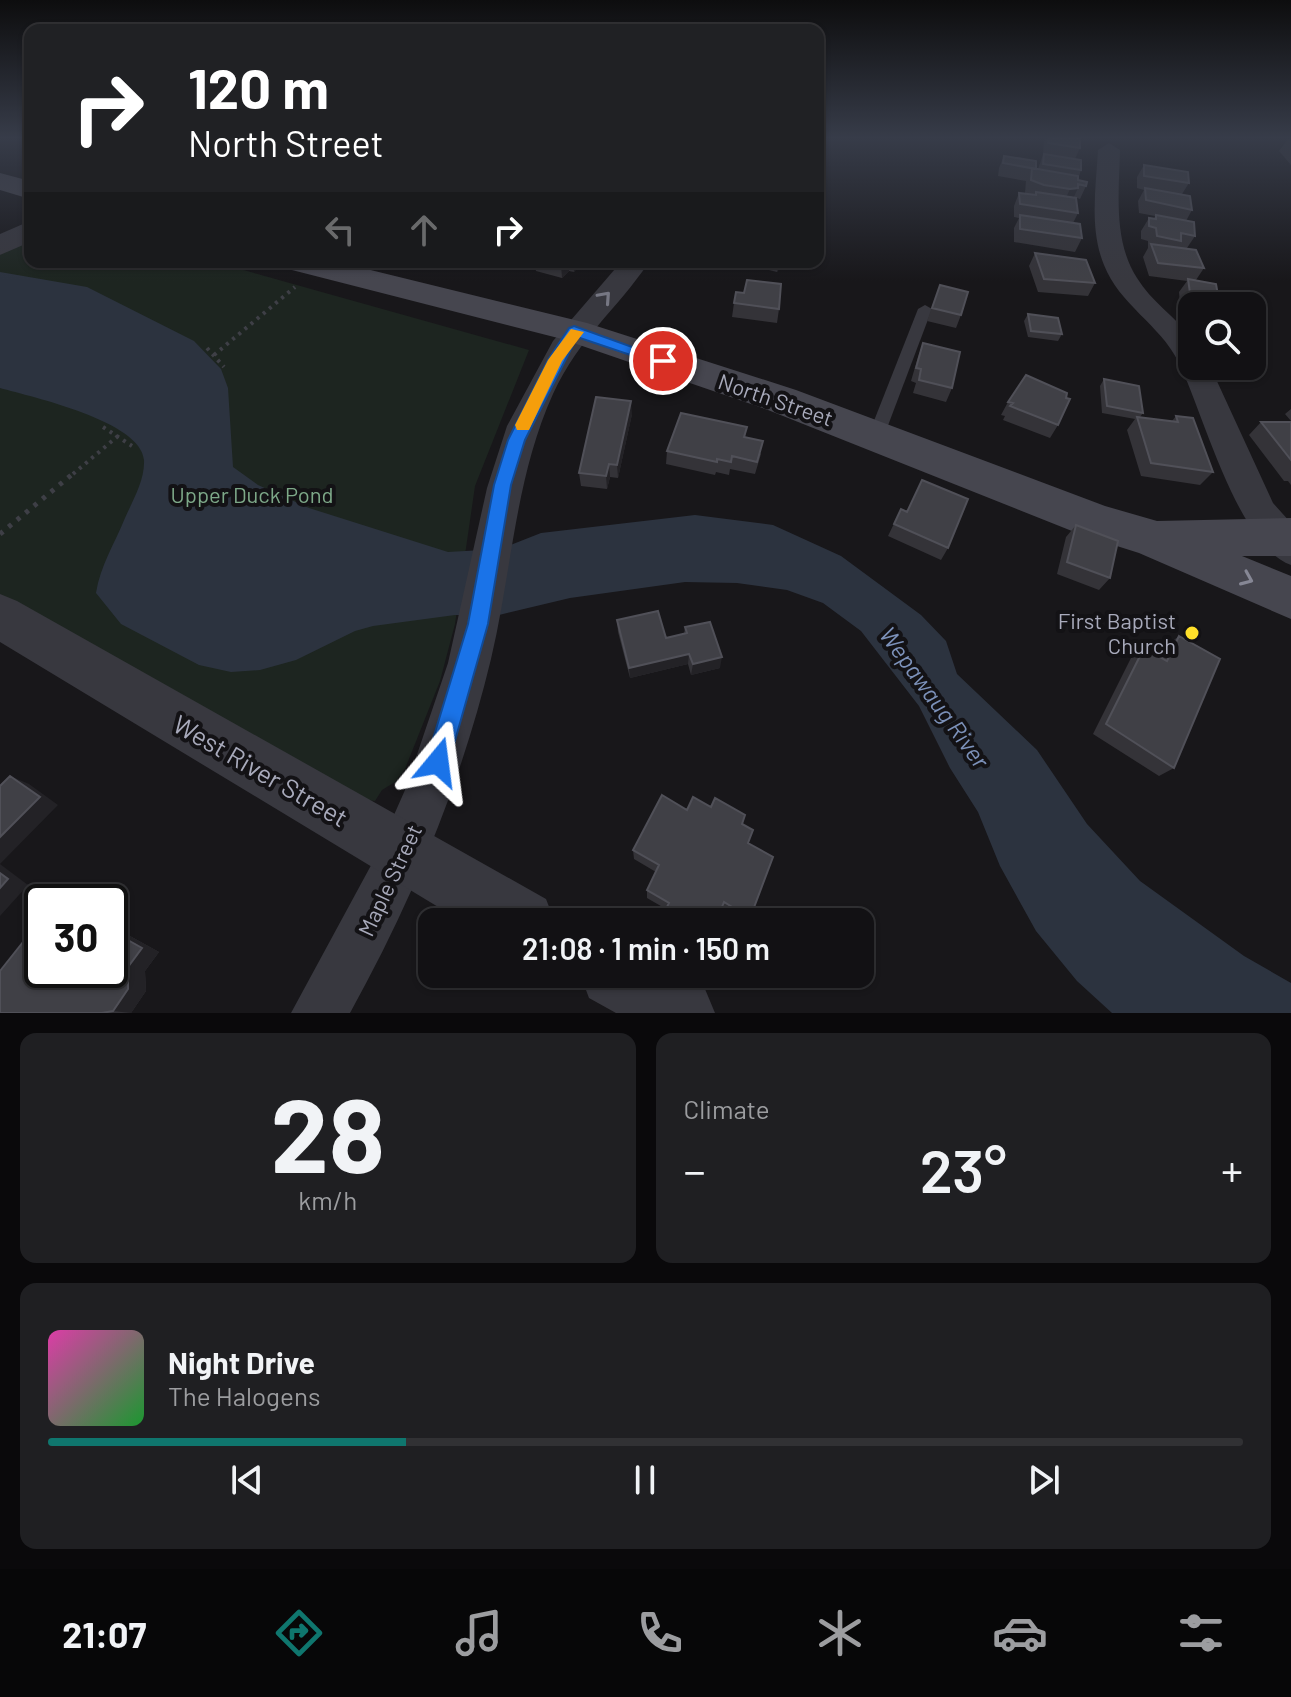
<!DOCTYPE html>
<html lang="en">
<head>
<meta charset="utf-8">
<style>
  :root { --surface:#121114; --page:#1f1f22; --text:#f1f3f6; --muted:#9c9da0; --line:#313134; --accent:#0f766e }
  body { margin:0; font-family:Barlow,sans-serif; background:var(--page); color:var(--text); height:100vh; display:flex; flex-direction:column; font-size:30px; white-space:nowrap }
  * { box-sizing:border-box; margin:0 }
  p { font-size:26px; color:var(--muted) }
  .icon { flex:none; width:44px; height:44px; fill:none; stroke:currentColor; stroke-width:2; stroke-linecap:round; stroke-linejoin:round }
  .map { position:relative; height:1013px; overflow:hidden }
  .panel { display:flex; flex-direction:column; gap:20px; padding:20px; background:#0a090b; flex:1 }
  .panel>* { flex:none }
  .banner { position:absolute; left:24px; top:24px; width:800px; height:244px; border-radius:16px; box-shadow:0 2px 6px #0004,0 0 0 2px var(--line); background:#202124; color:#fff; overflow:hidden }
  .fabs { position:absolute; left:1178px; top:292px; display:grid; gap:16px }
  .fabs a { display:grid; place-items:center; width:88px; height:88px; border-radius:16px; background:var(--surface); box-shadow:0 2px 6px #0004,0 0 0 2px var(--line); font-size:40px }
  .speed { position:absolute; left:24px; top:884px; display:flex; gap:16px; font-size:40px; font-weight:700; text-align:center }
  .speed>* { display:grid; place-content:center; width:104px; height:104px; border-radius:50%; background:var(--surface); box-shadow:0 2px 6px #0004,0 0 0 2px var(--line); line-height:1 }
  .speed .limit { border:4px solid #111; border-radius:12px; background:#fff; color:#111 }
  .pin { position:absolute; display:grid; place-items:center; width:68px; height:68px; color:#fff; margin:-34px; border:4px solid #fff; border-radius:50%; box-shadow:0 2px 8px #0007 }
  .me { position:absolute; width:88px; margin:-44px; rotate:16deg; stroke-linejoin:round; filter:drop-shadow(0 0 6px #0008) }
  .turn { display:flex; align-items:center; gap:28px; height:168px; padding:0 32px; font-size:36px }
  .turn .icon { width:104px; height:104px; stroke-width:2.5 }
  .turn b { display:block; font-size:56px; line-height:68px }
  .lanes { display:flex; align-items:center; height:76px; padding:0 32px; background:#0003; justify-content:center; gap:40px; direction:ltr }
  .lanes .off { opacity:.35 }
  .big { font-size:60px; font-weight:600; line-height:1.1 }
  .panel .card { flex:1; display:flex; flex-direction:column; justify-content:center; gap:12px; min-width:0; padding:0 28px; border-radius:16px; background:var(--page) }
  .panel .dial { align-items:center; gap:0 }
  .dial b { font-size:104px; line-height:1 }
  .song { display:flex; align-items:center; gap:24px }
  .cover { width:96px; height:96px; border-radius:12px; background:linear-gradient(135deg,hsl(320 70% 55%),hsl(130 70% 35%)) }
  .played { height:8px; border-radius:4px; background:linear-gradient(90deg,var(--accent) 30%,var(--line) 30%) }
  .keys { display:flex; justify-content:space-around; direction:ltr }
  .heat { display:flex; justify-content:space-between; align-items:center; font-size:44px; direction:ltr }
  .panel .tiles { flex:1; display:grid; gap:20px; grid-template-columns:1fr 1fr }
  .card:last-child { grid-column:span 2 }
  .trip { position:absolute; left:418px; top:908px; width:456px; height:80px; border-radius:16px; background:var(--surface); box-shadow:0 2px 6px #0004,0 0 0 2px var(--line); font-weight:600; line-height:80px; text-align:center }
  .tabs { display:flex; height:128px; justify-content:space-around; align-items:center; background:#070708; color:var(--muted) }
  .tabs .icon { width:56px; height:56px }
  .tabs .active { color:var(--accent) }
  .tabs b { font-size:36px; color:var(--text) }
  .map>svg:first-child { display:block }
</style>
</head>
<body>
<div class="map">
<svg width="1291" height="1013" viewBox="0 0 1291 1013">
  <rect width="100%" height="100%" fill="#18171a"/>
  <path fill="#1d2520" d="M30 239V262H215L529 350 475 486 455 624 440 681 405 769 395 782 382 790 375 801 366 800 0 600V255Z"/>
  <path fill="#2c333f" d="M0 272 87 287 194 341 221 369 228 388 233 467 258 485 309 508 448 552 500 549 541 533 695 515 773 525 841 556 921 615 946 641 957 674 1037 750 1087 824 1140 881 1244 956 1291 983V1013H1112L1077 981 1036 931 1000 866 978 812 950 768 919 706 861 631 823 603 787 590 737 583 685 582 570 598 499 615H455L373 626 355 631 296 660 260 670 231 672 199 665 121 624 96 593C100 566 115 543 125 518 133 500 145 480 144 460 141 421 32 397 0 388Z"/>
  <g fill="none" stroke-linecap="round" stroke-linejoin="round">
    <path stroke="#3e3f46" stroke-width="4" stroke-dasharray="3 5" stroke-linecap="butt" d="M207 348 224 367
      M214 355 295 287
      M103 427 132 446
      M73 474 118 436"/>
    <path stroke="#3e3f46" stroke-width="5" stroke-dasharray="4 7" stroke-linecap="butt" d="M0 534 75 472"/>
    <path fill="#38383f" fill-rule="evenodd" d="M925 305 932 309 884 436 882 440H870L868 436 918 309Z"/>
    <path fill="#38383f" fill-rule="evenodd" d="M1109 143 1120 150C1119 192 1113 241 1137 278 1151 301 1175 317 1192 338V366H1210L1273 503 1291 523V565C1237 546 1203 411 1178 361 1160 325 1119 304 1104 265 1089 229 1096 187 1098 150Z
      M621 262H649C616 311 580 336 553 394 515 478 512 570 491 659 461 784 412 901 350 1013H291L375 858 405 790 448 663 487 488 507 426 553 341Z"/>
    <path fill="#38383f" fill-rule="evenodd" d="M30 221V242L0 255V234Z
      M0 594 17 601 546 899 555 922H463L0 642Z
      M580 974H679L705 989 715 1013H616L589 998Z"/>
    <path fill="#46464f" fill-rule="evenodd" d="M0 173 30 181V199L0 190Z
      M283 262H338L587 323 796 390 1105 506 1157 521 1291 518V556H1242L1291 576V619L1139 553 1082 535 768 410 562 339 288 269Z"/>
  </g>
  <path fill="#343338" d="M1044 139H1080V148L1075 159 1081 170 1078 180 1086 186 1080 199 1074 197 1078 213 1073 223 1082 238 1075 252 1014 242V228L1019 218 1014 217V206L1019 193H1025L1026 181 998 176 999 168 1004 156 1038 169 1043 155Z
    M1288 139H1291V165L1279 151Z
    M1144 165 1189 183 1182 194 1192 210 1186 221 1195 236 1187 248 1204 268 1196 280 1220 306H1192V316L1181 314 1179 292 1187 281 1149 276 1143 257 1148 248V241L1141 239V231L1149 218 1154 219 1155 216 1139 213 1138 201 1144 190 1137 188V177Z
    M1035 253 1095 283 1088 296 1038 292 1029 266Z
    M534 262H582L574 272 569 271 562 278 536 271Z
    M758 262H784L777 272 757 267Z
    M940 285 961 315 956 328 927 321Z
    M734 303 779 309 777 323 732 317Z
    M1028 314 1062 334 1058 341 1028 337 1024 321Z
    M923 343 952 388 946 402 913 393 916 383 911 381 918 357Z
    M1104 379 1143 413 1140 417 1172 421 1176 416 1213 472 1200 485 1141 476 1127 430 1135 419 1102 413 1100 386Z
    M1008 402 1058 425 1050 438 1003 420 1005 416 1001 415Z
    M1291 409V485L1288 481H1284L1249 435 1261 422H1290L1291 421 1285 414Z
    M632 414 618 478 610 477 607 489 581 486 579 473Z
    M747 427 745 437 761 454 755 474 730 469 729 475 716 472 715 475 666 464 667 451Z
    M901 509 907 512 948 548 941 560 888 536Z
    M1076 525 1110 578 1099 590 1057 574 1066 537Z
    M617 620 666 638 684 634 685 627 720 668 691 675 688 664 630 678 618 632Z
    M1179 636 1174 768 1159 776 1093 734 1131 658 1144 648 1160 657 1165 647Z
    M687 810 742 824 748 843 750 918 746 922H740L721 910 716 922H666L663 920 666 909 647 898V890L656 872 634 859 633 850Z
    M110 925 159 952 145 971 146 991 131 1013H0L27 937 42 940V970H110Z"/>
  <path fill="#232226" d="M1078 188 1072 201 1064 202 1070 189Z
    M563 262H568L569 271 562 278 561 265Z
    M573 262H582L574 272Z
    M779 262H784L777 272Z
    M631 401 632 414 618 478 617 465Z
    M609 464 610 477 607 489 606 476Z
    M689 654 688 664 630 678 629 668Z
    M722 657 720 668 691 675 693 664Z
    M10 776 29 784 58 805 0 864 28 885 0 916V837Z
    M110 925 159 952 145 971 146 991 131 1013 113 1011 128 967 110 930Z
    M27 937 42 940V947Z"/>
  <path fill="#404046" stroke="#505058" stroke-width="2" d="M1049 139H1080V148L1048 143Z
    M1044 154 1081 160V170L1043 164Z
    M1004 156 1036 161V169L1003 163Z
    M1144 165 1188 172 1189 183 1144 176Z
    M1032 168 1078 176V180L1087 182 1086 186 1078 184V188L1070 189 1044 185 1031 180Z
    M1145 188 1190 196 1192 210 1146 200Z
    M1036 192 1076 198 1078 213 1020 204 1019 193 1036 195Z
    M1020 215 1080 224 1082 238 1020 229Z
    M1156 215 1194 222 1195 236 1181 233V241L1157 236 1156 228 1149 226V218L1156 219Z
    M1151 244 1196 250 1204 268 1158 263Z
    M1035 253 1086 260 1095 283 1044 279Z
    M549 262H563L561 265Z
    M1188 279 1216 284 1220 306 1191 300Z
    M747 280 781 284 779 309 734 303 736 292 744 293Z
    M940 285 968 292 961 315 932 308Z
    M1028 314 1058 318 1062 334 1031 331Z
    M923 343 960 352 952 388 919 380 921 369 916 368Z
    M1026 375 1067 393 1066 398 1070 399 1058 425 1010 406 1013 403 1008 402Z
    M1104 379 1139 386 1143 413 1107 406Z
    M596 397 631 401 617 465 609 464 606 476 579 473Z
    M681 413 747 427 744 437 763 441 757 462 732 456 731 462 717 459V462L667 451Z
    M1176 416 1193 418 1213 472 1151 463 1137 417 1178 422Z
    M1261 422H1291V460Z
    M922 480 968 499 948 548 894 524 901 509 907 512Z
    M1076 525 1118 541 1110 578 1067 562Z
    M658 611 666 638 687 633 685 627 710 622 722 657 693 664 689 654 629 668 617 620Z
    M1179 636 1220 659 1174 768 1106 724 1144 648 1167 661Z
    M10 776 40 797 0 837V786Z
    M662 795 687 810 693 797 711 807 715 798 745 815 742 824 753 830 748 843 773 857 750 918 724 902 716 922H701L695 919 693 922H678L664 913 669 903 647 890 659 865 633 850Z
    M0 873 8 879 0 888Z
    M110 930 142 948 128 967V989L113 1011 102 1013H0V971L27 937 42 947V970H110Z"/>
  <defs><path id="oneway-chevron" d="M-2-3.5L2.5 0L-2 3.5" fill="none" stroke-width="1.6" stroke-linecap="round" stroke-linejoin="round" transform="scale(2)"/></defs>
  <use stroke="#767783" href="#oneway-chevron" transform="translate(605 297) rotate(-48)"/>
  <use stroke="#868795" href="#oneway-chevron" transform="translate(1247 579) rotate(23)"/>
  <linearGradient id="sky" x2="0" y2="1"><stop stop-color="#0d0d0e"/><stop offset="0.49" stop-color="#373c49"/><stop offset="1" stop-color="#373c49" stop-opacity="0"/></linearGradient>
  <rect width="1291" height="281" fill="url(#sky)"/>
  <path fill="#1a73e8" stroke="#114b97" stroke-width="2" d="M574 326 671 361 663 366 577 337 525 440 511 485 488 624 449 762 446 771 438 774 429 771 426 762 468 624 494 485 508 440 548 360 569 328Z"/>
  <path fill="#f59e0b" d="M571 329 584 332 562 361 529 430H517L515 425 548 360Z"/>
  <circle fill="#ffe02a" stroke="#131215" stroke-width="3" cx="1192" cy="633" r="8"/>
  <g text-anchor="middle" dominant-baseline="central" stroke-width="8" stroke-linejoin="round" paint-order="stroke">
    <g font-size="22" fill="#a8aabb" stroke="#131215">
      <text transform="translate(776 399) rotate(19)">North Street</text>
      <text transform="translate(389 880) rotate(-65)">Maple Street</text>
    </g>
    <g font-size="22" fill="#7da888" stroke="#131215">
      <text x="252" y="494">Upper Duck Pond</text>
    </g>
    <g font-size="22" fill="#a8aabb" stroke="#131215" text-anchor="end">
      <text x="1176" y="620">First Baptist<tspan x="1176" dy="25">Church</tspan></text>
    </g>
    <g font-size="24" font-style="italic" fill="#7c91b9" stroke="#131215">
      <text transform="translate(935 697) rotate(54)">Wepawaug River</text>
    </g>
    <g font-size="26" fill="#a8aabb" stroke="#131215">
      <text transform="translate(261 770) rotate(30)">West River Street</text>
    </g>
  </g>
</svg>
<div class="fabs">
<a><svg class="icon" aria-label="search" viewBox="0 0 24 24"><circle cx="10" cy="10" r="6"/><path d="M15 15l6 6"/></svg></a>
</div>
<div class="speed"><div class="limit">30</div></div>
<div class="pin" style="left:663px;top:361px;background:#d93025"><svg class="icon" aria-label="arrive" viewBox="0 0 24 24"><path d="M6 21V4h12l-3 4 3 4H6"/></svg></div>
<svg class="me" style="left:438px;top:762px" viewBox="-20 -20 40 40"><path d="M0-17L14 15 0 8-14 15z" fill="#1a73e8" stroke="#fff" stroke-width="4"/></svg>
<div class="trip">21:08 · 1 min · 150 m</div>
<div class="banner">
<div class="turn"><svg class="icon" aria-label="right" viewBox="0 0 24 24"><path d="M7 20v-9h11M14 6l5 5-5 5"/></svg><div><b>120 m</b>North Street</div></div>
<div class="lanes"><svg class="icon off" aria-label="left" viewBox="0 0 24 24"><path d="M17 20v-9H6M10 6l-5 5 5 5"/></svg><svg class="icon off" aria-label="ahead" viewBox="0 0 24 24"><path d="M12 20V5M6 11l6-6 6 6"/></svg><svg class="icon" aria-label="right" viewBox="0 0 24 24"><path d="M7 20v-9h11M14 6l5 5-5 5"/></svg></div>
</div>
</div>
<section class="panel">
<div class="tiles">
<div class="card dial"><b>28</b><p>km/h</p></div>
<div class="card"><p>Climate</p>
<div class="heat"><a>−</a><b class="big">23°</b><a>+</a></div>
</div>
<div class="card">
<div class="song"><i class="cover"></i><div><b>Night Drive</b><p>The Halogens</p></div></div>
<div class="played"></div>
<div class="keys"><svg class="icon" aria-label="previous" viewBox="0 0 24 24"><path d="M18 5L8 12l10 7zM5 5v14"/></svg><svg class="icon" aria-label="pause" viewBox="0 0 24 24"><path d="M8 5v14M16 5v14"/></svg><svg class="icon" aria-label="next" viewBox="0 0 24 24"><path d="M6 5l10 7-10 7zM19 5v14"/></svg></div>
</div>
</div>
</section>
<nav class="tabs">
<b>21:07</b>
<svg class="icon active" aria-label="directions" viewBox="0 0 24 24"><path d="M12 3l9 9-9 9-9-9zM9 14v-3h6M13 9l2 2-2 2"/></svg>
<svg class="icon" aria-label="music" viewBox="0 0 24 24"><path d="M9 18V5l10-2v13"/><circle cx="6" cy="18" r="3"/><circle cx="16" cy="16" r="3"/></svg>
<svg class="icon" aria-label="phone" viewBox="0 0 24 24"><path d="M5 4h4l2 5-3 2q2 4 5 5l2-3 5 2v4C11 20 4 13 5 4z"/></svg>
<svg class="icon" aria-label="climate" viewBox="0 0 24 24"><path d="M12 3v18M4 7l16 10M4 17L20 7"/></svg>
<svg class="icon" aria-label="car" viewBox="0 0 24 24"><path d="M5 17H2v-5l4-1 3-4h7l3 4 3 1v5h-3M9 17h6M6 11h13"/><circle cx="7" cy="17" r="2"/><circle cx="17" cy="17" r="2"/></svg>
<svg class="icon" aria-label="filters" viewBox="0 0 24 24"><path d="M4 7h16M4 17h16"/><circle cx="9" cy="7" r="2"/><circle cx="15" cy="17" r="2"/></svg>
</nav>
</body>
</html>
